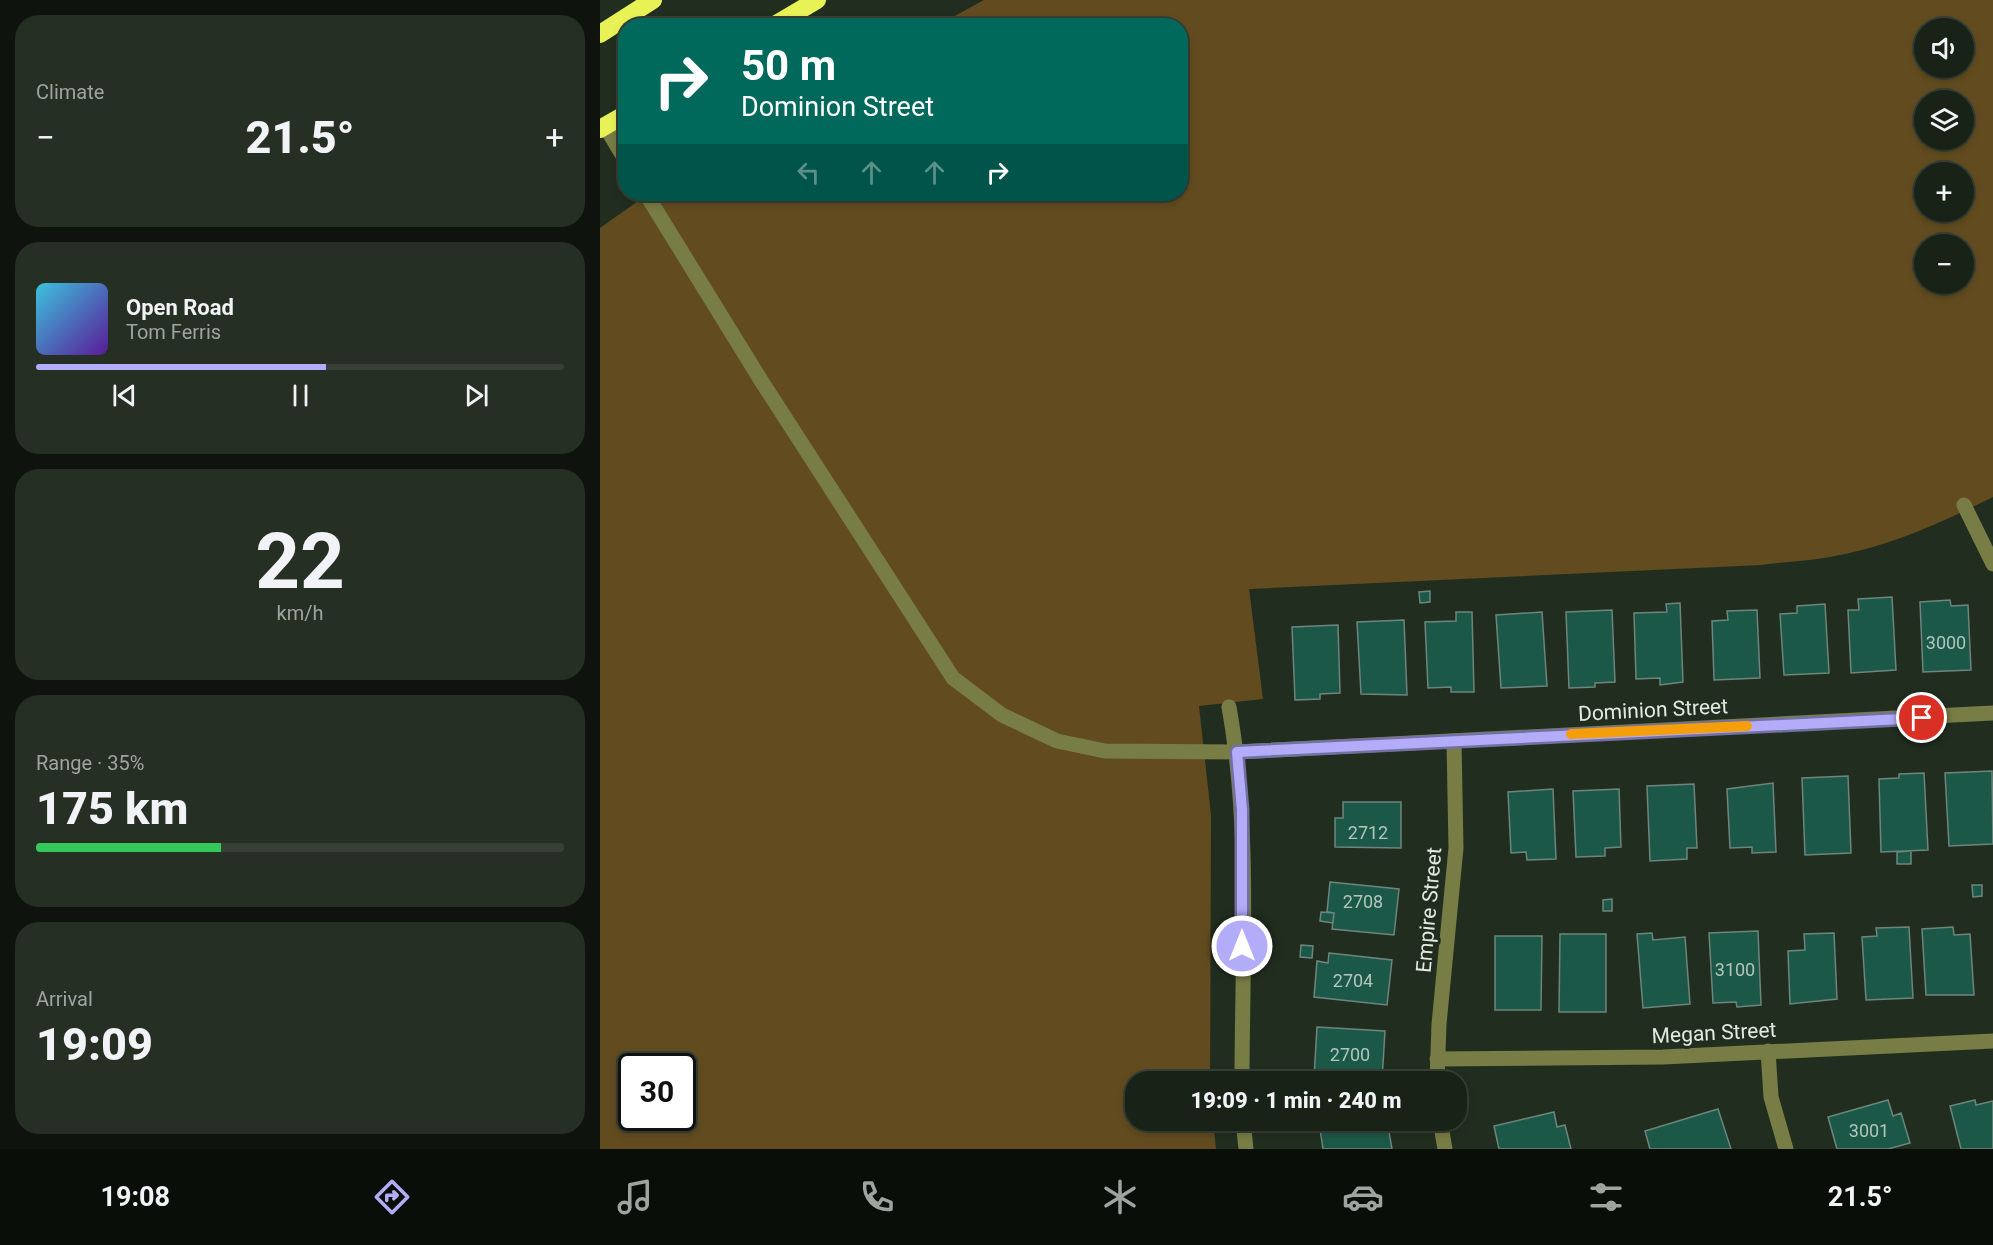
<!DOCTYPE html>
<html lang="en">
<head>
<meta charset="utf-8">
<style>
  :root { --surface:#192217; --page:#262f24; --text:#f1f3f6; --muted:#9fa4a1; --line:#373f36; --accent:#b3adf9 }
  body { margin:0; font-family:Roboto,sans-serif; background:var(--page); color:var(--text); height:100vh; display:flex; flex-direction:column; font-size:22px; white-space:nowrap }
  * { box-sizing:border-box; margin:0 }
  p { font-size:20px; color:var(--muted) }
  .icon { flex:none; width:33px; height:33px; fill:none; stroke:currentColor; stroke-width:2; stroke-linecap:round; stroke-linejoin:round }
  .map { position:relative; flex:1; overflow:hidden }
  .side { display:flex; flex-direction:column; gap:15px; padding:15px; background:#0e130d; width:600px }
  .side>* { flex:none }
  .hud { position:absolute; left:18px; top:18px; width:570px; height:183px; border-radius:24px; box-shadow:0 3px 9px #0003,0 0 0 2px var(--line); background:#00695c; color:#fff; overflow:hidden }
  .tools { position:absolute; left:1314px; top:18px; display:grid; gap:12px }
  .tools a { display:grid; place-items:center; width:60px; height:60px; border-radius:50%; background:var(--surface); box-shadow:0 3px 9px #0003,0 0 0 2px var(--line); font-size:30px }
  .speed { position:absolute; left:18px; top:1053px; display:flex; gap:12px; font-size:30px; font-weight:700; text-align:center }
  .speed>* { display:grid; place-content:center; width:78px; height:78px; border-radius:50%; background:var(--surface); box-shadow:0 3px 9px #0003,0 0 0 2px var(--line); line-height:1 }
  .speed .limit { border:3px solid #111; border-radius:9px; background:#fff; color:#111 }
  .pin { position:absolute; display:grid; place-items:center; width:51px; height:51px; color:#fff; margin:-26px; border:3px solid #fff; border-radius:50%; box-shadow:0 2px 6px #0007 }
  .me { position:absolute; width:66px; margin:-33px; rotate:0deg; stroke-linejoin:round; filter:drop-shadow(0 0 4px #0008) }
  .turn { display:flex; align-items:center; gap:21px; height:126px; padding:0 24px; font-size:27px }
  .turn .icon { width:78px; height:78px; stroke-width:2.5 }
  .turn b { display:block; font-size:42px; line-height:51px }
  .lanes { display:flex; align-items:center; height:57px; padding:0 24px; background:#0003; justify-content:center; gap:30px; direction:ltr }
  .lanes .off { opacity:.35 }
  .big { font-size:45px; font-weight:800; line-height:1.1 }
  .side .widget { flex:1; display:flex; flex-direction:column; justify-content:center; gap:9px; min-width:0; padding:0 21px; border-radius:24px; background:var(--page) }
  .side .dial { align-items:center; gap:0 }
  .dial b { font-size:78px; line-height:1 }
  .song { display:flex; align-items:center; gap:18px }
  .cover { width:72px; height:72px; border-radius:9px; background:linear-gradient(135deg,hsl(190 70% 55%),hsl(270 70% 35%)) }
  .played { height:6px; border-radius:3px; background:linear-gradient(90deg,var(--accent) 55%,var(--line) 55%) }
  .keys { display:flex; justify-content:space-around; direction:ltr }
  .heat { display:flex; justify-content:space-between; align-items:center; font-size:33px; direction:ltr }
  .charge { height:9px; border-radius:4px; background:linear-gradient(90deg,#34c759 35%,var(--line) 0) }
  .trip { position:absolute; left:525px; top:1071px; width:342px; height:60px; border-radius:24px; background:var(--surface); box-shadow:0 3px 9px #0003,0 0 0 2px var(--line); font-weight:800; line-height:60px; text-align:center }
  .tabs { display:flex; height:96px; justify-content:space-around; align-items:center; background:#0a0e09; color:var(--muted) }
  .tabs .icon { width:42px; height:42px }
  .tabs .selected { color:var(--accent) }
  .tabs b { font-size:27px; color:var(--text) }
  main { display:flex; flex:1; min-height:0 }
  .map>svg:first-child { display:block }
</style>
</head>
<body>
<main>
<section class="side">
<div class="widget"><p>Climate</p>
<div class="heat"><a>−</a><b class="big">21.5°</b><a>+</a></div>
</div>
<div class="widget">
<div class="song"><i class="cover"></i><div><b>Open Road</b><p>Tom Ferris</p></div></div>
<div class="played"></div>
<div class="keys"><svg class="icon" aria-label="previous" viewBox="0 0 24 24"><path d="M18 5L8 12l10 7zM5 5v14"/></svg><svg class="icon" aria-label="pause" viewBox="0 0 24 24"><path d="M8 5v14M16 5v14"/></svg><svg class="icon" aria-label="next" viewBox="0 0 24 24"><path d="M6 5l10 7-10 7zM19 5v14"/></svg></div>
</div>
<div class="widget dial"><b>22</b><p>km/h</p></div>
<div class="widget"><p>Range · 35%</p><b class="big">175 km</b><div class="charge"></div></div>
<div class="widget"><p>Arrival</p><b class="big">19:09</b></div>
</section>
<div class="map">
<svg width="1393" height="1149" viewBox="0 0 1393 1149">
  <rect width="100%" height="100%" fill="#212e1f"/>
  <path fill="#624c1f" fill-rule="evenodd" d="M384 0H1393V497C1341 523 1288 547 1230 557 1207 561 1184 562 1161 565L649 589 663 699 599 706 611 815 610 1081 536 1082V1120L613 1121 616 1149H0V228L48 194H580V26L338 25ZM1324 28H1364V68H1324ZM1324 100H1364V140H1324ZM1324 172H1364V212H1324ZM1324 244H1364V284H1324ZM32 1066H82V1118H32Z"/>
  <path fill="#1c5848" stroke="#6d857c" stroke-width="1.5" d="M830 591V602L820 603 819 592Z
    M1292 597 1296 670 1251 673 1248 610H1259L1258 599Z
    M1350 600 1351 606 1368 605 1371 670 1323 672 1320 602Z
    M1080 603 1083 682 1060 685V678L1036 679 1034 613 1067 612 1066 604Z
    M1225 604 1229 673 1184 675 1180 614 1197 613V606Z
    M1012 610 1015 682 995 683V687L969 688 966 612Z
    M1157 610 1160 678 1114 680 1112 621 1128 620 1127 611Z
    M856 612H872L874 692H851V687L828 688 825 622 856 621Z
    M942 612 947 686 901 688 896 615Z
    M804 620 807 695 761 694 757 622Z
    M738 625 740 693 720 694V699L695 700 692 627Z
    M1392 771 1393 844 1349 846 1345 773Z
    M1324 773 1328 850 1281 852 1279 779 1299 778V774Z
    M1248 776 1251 853 1205 855 1202 778Z
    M1173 783 1176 852 1152 853V847L1130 848 1127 789Z
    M1094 784 1097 848H1087V859L1050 861 1047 786Z
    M953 789 956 859 927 860 926 852 911 853 908 792Z
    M1019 789 1021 847 1005 848V856L976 857 973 791Z
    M743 802H801V848L735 847V818H743Z
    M1311 851V864H1297V852Z
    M730 882 799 889 794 935 732 929 734 913 727 912Z
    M1372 885H1382V896L1373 897Z
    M1012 899V911H1003V900Z
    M721 912 734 913 733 923 720 921Z
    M1309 927 1313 998 1266 1000 1262 937 1277 936 1276 928Z
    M1353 927 1354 935 1370 934 1374 995H1326L1322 929Z
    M1158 931 1161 1005 1137 1007 1136 1002 1113 1003 1109 933Z
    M1052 933 1053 940 1085 937 1090 1004 1043 1008 1037 934Z
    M1234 933 1237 999 1190 1004 1188 951 1205 950 1204 934Z
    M960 934H1006V1012H959Z
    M895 936H942L941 1010H895Z
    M701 945 713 946 712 958 700 957Z
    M729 953 792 960 787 1005 714 997 717 961 728 963Z
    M717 1027 785 1031 782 1081 714 1077Z
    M1288 1100 1293 1116 1301 1113 1310 1143 1288 1149H1237L1228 1117Z
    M1375 1100 1376 1105 1393 1101V1149H1361L1350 1106Z
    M1118 1109 1131 1149H1050L1045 1131Z
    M954 1112 957 1127 965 1125 971 1149H899L894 1126Z
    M727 1120H787L792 1149H723L720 1129 728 1128Z"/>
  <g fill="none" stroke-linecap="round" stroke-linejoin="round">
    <path stroke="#787d45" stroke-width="15" d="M5 126 26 161
      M46 194 162 382 353 678 402 715 457 741 505 751 637 752 1393 713
      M1364 505 1393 564
      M629 707C651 830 642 957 642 1082
      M1168 1051 1171 1097 1186 1149
      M837 1059 1063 1057 1393 1041
      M837 1082 839 1024 856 848 854 741
      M643 1120 646 1149
      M840 1120 845 1149"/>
    <path stroke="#e8f257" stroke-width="18" d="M173 26 217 0
      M0 34 53 0
      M0 129 26 114"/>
  </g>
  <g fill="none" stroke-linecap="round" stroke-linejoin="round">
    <defs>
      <path id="route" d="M642 946V810L637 752 1322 718"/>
    </defs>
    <use href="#route" stroke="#7470a2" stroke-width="15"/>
    <use href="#route" stroke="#b3adf9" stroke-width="10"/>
    <path stroke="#f59e0b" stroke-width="10" d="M971 734 1147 726"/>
  </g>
  <g text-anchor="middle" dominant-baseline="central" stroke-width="6" stroke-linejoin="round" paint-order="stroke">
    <g font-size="18" fill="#b0c6ba">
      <text x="1346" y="642">3000</text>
      <text x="768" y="832">2712</text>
      <text x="763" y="901">2708</text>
      <text x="1135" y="969">3100</text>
      <text x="753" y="980">2704</text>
      <text x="750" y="1054">2700</text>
      <text x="1269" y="1130">3001</text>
    </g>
    <g font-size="21" fill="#e2eae0" stroke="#212e1f">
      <text transform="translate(1053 710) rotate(-3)">Dominion Street</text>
      <text transform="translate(829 910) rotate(-85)">Empire Street</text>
      <text transform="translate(1114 1033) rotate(-3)">Megan Street</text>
    </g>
  </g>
</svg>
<div class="tools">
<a><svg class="icon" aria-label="sound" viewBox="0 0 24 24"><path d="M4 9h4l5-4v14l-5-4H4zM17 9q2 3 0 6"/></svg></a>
<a><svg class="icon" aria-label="layers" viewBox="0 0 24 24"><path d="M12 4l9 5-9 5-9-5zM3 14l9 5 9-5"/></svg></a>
<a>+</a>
<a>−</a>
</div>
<div class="speed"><div class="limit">30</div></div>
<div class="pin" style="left:1322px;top:718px;background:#d93025"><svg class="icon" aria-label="arrive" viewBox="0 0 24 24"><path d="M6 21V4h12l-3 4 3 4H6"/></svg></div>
<svg class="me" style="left:642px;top:946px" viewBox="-20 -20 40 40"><circle r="17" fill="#b3adf9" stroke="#fff" stroke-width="3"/><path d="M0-11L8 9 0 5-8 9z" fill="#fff"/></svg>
<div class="trip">19:09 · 1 min · 240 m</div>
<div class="hud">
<div class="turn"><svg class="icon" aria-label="right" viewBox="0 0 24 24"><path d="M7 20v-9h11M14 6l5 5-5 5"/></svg><div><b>50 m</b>Dominion Street</div></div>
<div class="lanes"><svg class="icon off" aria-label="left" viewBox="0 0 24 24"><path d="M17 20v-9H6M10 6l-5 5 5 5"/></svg><svg class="icon off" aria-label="ahead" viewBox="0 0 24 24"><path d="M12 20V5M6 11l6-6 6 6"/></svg><svg class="icon off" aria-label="ahead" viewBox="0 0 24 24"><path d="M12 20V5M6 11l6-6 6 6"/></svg><svg class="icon" aria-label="right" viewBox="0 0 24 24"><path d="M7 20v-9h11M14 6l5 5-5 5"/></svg></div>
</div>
</div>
</main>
<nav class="tabs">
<b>19:08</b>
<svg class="icon selected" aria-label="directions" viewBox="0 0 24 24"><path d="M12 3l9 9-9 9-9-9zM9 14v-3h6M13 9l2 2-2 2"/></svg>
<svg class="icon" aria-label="music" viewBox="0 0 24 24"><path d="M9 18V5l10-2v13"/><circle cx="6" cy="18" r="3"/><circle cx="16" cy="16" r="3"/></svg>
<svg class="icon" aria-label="phone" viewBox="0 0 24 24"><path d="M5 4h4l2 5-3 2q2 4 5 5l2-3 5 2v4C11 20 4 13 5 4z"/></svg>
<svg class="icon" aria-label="climate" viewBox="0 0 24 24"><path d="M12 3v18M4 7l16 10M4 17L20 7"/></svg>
<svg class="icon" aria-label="car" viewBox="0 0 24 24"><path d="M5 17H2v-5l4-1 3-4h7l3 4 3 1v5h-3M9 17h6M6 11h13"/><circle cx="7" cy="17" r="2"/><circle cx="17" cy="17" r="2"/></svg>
<svg class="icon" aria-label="filters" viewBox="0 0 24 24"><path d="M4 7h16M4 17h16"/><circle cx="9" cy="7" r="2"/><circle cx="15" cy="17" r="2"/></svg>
<b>21.5°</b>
</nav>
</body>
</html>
